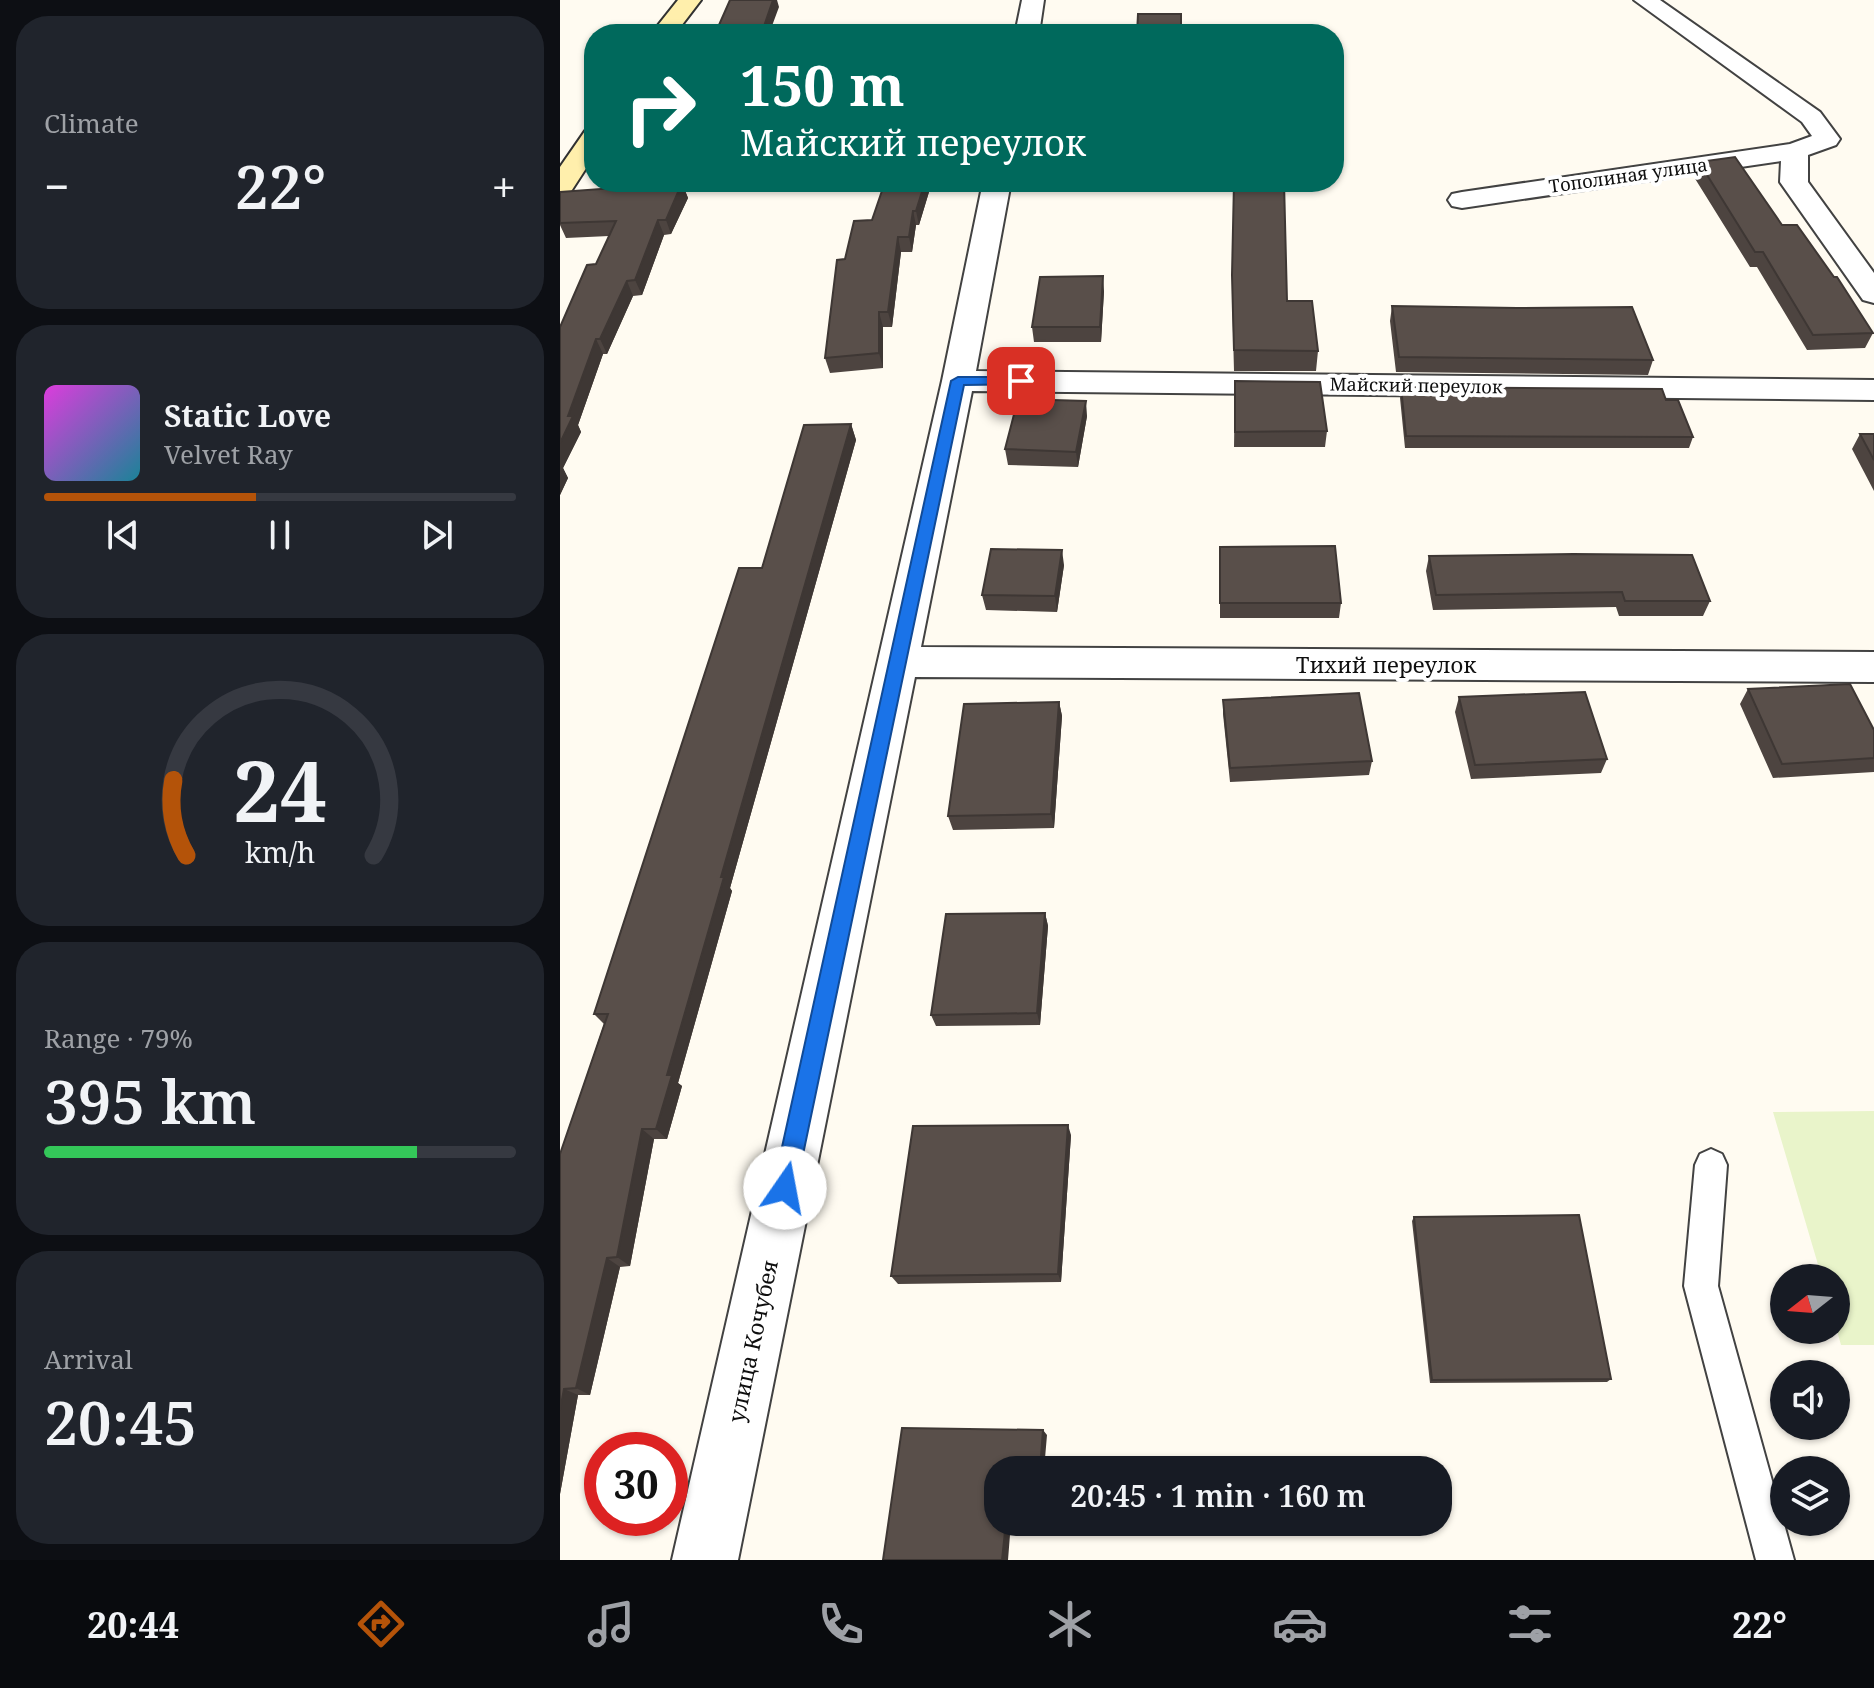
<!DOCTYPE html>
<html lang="en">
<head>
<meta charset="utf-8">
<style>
  :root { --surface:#171b24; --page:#20242c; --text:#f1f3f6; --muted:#9ea1a6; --line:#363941; --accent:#b45309 }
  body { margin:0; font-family:"Noto Serif",serif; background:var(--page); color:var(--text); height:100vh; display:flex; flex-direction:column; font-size:30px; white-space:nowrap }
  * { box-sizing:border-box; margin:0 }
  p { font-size:26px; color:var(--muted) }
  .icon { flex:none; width:44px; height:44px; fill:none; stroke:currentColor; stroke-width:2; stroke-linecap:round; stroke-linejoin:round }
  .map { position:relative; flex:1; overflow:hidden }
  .panel { display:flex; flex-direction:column; gap:16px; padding:16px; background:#0d0f14; width:560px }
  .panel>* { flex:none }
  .hud { position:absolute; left:24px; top:24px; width:760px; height:168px; border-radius:32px; box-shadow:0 2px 6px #0004; background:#00695c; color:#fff; overflow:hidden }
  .needle { width:52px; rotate:253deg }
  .fabs { position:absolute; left:1210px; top:1264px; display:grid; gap:16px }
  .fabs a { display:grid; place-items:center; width:80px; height:80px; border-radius:50%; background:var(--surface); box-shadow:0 2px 6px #0004; font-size:40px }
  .speed { position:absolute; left:24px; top:1432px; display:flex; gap:16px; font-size:40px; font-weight:700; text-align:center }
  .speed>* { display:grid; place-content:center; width:104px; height:104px; border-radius:50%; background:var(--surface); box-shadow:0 2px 6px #0004; line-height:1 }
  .speed .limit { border:12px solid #d22; background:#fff; color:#111 }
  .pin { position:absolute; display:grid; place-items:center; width:68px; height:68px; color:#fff; margin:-34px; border-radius:16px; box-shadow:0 4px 12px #0006 }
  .me { position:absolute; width:88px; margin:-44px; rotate:12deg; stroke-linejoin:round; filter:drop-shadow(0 0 6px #0008) }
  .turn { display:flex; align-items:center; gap:28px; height:168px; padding:0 24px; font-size:36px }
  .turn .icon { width:104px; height:104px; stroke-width:2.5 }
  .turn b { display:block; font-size:56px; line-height:68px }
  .big { font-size:60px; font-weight:600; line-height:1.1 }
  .panel .card { flex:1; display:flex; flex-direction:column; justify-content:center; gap:12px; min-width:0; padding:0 28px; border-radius:32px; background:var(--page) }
  .panel .dial { align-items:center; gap:0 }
  .dial svg { height:208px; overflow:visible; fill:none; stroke:var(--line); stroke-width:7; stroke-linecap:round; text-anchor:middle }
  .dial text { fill:var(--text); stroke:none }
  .song { display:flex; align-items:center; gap:24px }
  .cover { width:96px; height:96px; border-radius:12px; background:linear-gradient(135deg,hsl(300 70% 55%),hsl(190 70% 35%)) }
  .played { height:8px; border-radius:4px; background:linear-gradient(90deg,var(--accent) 45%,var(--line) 45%) }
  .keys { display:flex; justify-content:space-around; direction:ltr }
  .heat { display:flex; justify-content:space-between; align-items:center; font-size:44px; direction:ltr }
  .charge { height:12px; border-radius:6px; background:linear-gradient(90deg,#34c759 79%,var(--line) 0) }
  .trip { position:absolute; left:424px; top:1456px; width:468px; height:80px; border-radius:32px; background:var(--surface); box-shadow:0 2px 6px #0004; font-weight:600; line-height:80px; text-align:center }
  .menu { display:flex; height:128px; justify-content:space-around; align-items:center; background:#090b0e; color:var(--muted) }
  .menu .icon { width:56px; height:56px }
  .menu .on { color:var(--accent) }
  .menu b { font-size:36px; color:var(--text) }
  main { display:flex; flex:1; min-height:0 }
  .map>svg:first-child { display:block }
</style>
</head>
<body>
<main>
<section class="panel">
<div class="card"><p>Climate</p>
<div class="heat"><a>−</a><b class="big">22°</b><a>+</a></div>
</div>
<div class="card">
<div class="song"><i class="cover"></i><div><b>Static Love</b><p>Velvet Ray</p></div></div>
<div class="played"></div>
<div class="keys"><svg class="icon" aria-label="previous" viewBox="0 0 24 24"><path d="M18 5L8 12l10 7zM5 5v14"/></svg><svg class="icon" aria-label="pause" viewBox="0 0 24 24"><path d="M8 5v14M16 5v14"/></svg><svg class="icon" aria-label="next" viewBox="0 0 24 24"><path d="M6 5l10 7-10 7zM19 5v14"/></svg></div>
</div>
<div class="card dial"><svg viewBox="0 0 100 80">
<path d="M14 69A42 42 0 1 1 86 69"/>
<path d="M14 69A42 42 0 0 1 9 40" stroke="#b45309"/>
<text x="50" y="56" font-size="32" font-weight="700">24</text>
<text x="50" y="72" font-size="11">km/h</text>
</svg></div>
<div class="card"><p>Range · 79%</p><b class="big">395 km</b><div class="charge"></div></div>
<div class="card"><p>Arrival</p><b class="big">20:45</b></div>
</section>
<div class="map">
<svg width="1314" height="1560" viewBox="0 0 1314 1560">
  <rect width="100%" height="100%" fill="#fffbf1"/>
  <path fill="#e9f4ca" d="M1314 1111V1345H1281L1276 1327V1278H1262L1213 1112Z"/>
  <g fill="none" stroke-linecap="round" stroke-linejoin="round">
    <defs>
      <path id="service" d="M1151 1149 1162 1154 1167 1165 1158 1286 1234 1560H1196L1124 1286 1135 1165 1140 1154Z"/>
      <path id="minor" d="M462 0H484L479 34H455Z
        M1074 0H1100L1260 112 1280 139 1276 145 1248 155V182L1314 273V303L1303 300 1220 182 1221 161 902 208 892 206 888 200 892 194 902 192 1230 144 1252 136 1242 122Z
        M423 182H451L416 371 1314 380V400L412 391 361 647 1314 652V682L355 677 178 1560H112L382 381Z"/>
      <path id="secondary" d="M118 0H141L115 34H91Z
        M34 128V156L10 193 0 195V167L25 131Z"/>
    </defs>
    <use href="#service" stroke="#424242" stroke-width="4"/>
    <use href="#minor" stroke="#424242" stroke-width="4"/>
    <use href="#secondary" stroke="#313131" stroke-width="4"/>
    <use href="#service" fill="#fff" fill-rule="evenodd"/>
    <use href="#minor" fill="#fff" fill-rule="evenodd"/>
    <use href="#secondary" fill="#ffefac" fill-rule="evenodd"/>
  </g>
  <path fill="#4d4440" d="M1139 162 1222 225 1313 333 1305 348 1247 350 1197 267H1190L1134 177Z
    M325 182H372L359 225H356L352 252H341L332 327H323V368L270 373 265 358Z
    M674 182 727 301 758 351 756 371H674L672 295Z
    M122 183 128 198 111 234 104 235 82 295 73 296 47 354H43L18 425 21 432 3 468 8 478 0 495V327L36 264 49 236 6 238 0 225V192Z
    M544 291 541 342H474L472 327Z
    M832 306 957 308 1093 360 1088 375 836 372 830 321Z
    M675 381 767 431 765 447H674Z
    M841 387 1106 400 1133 437 1129 448H845L840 398Z
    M527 416 518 467 448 465 445 449Z
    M291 424 296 440 170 888 172 891 118 1083 122 1086 107 1139H94L70 1266 60 1267 30 1395H18L0 1494V1154L44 1024 34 1014 202 568Z
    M1300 434H1314V491L1292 449Z
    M660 547 781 603 779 618H660Z
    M869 556 1150 601 1143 616H1059L1056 607 873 610 866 571Z
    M504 565 497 612 426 610 422 595Z
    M1188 689 1314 730V772L1213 778 1180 704Z
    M899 697 1047 759 1041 773 911 779 895 712Z
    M663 700 812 761 809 775 670 782 663 714Z
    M499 702 502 716 494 828 393 830 388 816Z
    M485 913 488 926 480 1025 376 1026 371 1015Z
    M511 1135 501 1282 338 1284 331 1276Z
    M854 1217 1051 1379 1047 1382 870 1383 852 1221Z"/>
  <path fill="#3e3734" d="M213 0H217L219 7 209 34H202V32Z
    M365 182H372L359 225 356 211Z
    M122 183 128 198 111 234 106 220Z
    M353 211 356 225 352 252 349 237Z
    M98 220 104 235 82 295 75 280Z
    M338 237 341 252 332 327 328 312Z
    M543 276 544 291 541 342 540 327Z
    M67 281 73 296 47 354 40 339Z
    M319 312 323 327V368L319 353Z
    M36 339 43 354 18 425 21 432 3 468 8 478 0 495V443L8 416Z
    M526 401 527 416 518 467 516 452Z
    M291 424 296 440 170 888 172 891 118 1083 122 1086 107 1139 96 1129 107 1075 161 877Z
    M502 550 504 565 497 612 495 596Z
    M499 702 502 716 494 828 491 814Z
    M485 913 488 926 480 1025 477 1013Z
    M508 1125 511 1135 501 1282 498 1274Z
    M82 1129 94 1139 70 1266 57 1257Z
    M47 1258 60 1267 30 1395 16 1388Z
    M4 1389 18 1395 0 1494V1410Z
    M483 1430 487 1435 484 1470H480Z
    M446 1522H451L448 1560H442Z"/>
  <path fill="#594f4a" stroke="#3e3734" stroke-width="2" d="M170 0H213L202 32H207L206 34H155Z
    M578 14H621V34H577Z
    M1175 157 1222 225H1237L1274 277H1277L1313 333 1253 335 1203 252H1195L1139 162Z
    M325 182H365L356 211H353L349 237H338L328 312H319V353L265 358 277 260 285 259 294 221 312 220Z
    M674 182H724L727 301H752L758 351 674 350 672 275Z
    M122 183 106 220H98L75 280 67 281 40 339H36L8 416H13L0 443V327L27 265 36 264 56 221 0 223V192Z
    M543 276 540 327H472L480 277Z
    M832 306 957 308 1072 307 1093 360 839 357Z
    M675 381 760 382 767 431 675 432Z
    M841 387 1102 389 1106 400H1118L1133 437 846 436Z
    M458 399 526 401 516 452 445 449Z
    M291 424 161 877H164L107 1075H112L96 1129H82L57 1257 47 1258 16 1388 4 1389 0 1410V1154L48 1014H34L179 568H202L244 425Z
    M1300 434H1314V460Z
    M775 546 781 603H660V547Z
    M431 549 502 550 495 596 422 595Z
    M1013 554 1132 555 1150 601H1065L1062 592 876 595 869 556Z
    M1290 684 1314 730V758L1222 764 1188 689Z
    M1025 692 1047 759 915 765 899 697Z
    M799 693 812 761 670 768 663 700Z
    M499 702 491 814 388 816 404 704Z
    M485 913 477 1013 371 1015 386 914Z
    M508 1125 498 1274 331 1276 353 1126Z
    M1019 1215 1051 1379 872 1380 854 1217Z
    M342 1428 483 1430 480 1470H438V1522H446L442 1560H323Z"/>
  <path fill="#1a73e8" stroke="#114b97" stroke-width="2" d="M461 377 466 378V384L404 385 236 1188 233 1197 225 1200 217 1197 213 1188 391 381 398 377Z"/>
  <g text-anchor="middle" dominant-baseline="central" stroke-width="8" stroke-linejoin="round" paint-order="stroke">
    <g font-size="18" fill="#0f0f0f" stroke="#fff">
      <text transform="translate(1068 175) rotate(-8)">Тополиная улица</text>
      <text transform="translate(856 385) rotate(1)">Майский переулок</text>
    </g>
    <g font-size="22" fill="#0f0f0f" stroke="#fff">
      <text x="826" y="664">Тихий переулок</text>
      <text transform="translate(192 1341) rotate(-78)">улица Кочубея</text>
    </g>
  </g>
</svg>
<div class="fabs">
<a><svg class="needle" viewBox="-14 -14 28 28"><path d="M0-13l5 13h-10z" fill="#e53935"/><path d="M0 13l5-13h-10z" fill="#9ea1a6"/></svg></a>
<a><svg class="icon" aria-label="sound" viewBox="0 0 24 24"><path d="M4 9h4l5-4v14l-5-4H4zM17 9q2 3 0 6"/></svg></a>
<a><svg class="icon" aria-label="layers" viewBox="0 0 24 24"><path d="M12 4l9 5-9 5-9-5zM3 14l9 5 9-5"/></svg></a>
</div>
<div class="speed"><div class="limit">30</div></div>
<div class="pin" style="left:461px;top:381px;background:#d93025"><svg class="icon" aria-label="arrive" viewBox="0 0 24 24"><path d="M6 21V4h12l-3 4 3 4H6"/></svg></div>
<svg class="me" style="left:225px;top:1188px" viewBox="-20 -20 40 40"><circle r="19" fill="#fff"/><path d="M0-13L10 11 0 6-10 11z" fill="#1a73e8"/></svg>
<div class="trip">20:45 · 1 min · 160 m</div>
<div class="hud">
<div class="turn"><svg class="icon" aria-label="right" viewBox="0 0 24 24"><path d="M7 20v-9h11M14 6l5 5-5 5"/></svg><div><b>150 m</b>Майский переулок</div></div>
</div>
</div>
</main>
<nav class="menu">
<b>20:44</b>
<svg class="icon on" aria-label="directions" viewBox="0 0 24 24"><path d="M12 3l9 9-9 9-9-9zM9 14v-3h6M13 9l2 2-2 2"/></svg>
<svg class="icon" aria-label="music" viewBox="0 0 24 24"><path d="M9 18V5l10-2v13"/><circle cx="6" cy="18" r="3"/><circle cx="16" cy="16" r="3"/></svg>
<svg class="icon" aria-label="phone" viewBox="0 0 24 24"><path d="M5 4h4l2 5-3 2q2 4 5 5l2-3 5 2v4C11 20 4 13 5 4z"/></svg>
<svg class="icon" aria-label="climate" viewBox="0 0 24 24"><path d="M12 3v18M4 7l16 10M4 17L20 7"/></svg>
<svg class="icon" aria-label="car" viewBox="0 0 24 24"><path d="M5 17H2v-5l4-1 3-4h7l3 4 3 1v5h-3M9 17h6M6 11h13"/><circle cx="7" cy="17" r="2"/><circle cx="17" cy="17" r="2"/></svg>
<svg class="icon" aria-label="filters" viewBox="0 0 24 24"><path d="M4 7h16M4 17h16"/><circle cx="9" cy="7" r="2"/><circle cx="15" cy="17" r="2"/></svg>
<b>22°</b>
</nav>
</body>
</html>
